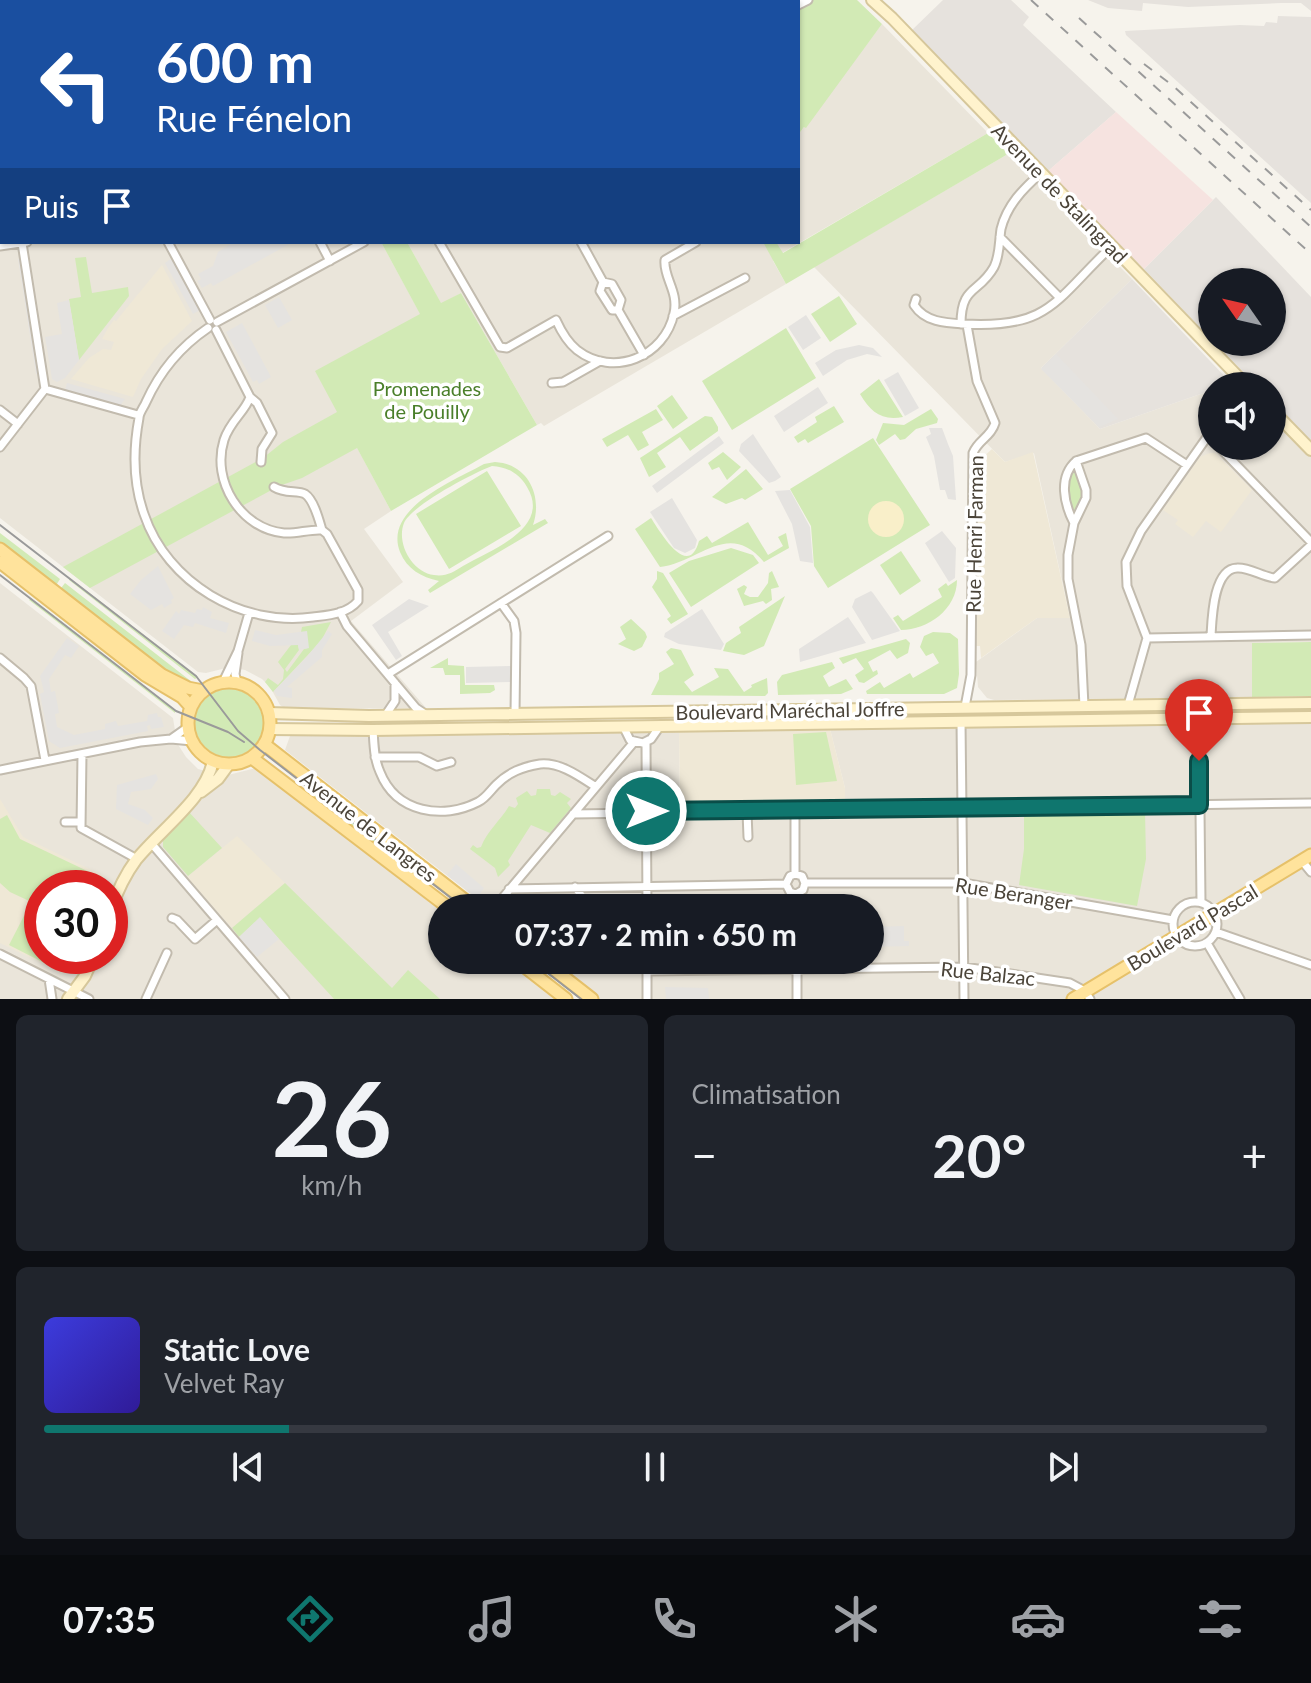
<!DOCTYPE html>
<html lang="fr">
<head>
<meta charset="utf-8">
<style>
  :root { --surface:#171b24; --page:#20242c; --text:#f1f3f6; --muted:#9ea1a6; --line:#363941; --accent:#0f766e }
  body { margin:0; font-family:Lato,sans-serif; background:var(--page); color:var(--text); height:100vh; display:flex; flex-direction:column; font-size:30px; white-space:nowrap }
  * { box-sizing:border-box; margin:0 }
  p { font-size:26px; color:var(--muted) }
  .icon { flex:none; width:44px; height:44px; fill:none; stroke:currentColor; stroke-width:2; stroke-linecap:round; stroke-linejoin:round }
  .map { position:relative; height:999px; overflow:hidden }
  .side { display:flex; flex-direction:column; gap:16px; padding:16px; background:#0d0f14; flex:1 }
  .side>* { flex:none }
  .top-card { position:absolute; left:0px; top:0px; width:800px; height:244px; box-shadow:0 2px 6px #0004; background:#1a4fa0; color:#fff; overflow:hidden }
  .needle { width:52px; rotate:304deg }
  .fabs { position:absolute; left:1198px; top:268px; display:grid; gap:16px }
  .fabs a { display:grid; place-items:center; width:88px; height:88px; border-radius:50%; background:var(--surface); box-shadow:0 2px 6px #0004; font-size:40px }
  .speed { position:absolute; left:24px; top:870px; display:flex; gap:16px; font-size:40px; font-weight:700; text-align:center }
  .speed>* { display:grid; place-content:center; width:104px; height:104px; border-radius:50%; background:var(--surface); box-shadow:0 2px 6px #0004; line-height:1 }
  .speed .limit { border:12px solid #d22; background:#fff; color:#111 }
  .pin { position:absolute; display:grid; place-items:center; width:68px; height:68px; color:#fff; margin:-82px -34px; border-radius:50% 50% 50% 0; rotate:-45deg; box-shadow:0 0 8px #0007 }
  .pin .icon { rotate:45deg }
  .me { position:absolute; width:88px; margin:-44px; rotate:90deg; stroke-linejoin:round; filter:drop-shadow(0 0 6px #0008) }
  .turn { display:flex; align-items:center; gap:28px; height:168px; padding:0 24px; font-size:36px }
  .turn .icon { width:104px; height:104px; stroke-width:2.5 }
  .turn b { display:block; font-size:56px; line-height:68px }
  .then { display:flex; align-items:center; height:76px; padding:0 24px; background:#0003; gap:16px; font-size:30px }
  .big { font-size:60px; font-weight:700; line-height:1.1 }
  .side .card { flex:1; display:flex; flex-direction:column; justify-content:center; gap:12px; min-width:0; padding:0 28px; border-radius:12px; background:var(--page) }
  .side .dial { align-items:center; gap:0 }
  .dial b { font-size:104px; line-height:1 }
  .song { display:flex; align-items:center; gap:24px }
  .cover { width:96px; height:96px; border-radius:12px; background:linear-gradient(135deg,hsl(240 70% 55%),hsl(250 70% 35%)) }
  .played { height:8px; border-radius:4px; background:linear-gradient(90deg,var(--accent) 20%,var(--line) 20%) }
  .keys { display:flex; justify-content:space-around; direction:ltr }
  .heat { display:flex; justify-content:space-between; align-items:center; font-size:44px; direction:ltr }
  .side .tiles { flex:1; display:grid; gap:16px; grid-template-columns:1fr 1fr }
  .card:last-child { grid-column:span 2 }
  .trip { position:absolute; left:428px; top:894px; width:456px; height:80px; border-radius:40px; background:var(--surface); box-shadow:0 2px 6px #0004; font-weight:700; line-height:80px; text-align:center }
  .menu { display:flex; height:128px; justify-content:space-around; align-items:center; background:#090b0e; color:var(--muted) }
  .menu .icon { width:56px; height:56px }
  .menu .active { color:var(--accent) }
  .menu b { font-size:36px; color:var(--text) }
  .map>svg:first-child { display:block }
</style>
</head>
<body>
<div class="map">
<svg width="1311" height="999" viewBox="0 0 1311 999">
  <rect width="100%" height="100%" fill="#f6f3ec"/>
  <path fill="#eae5da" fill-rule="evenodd" d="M291 0H812L798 8V2Z
    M882 24 988 133 782 253 773 261 786 284 544 426 541 423 537 425 461 293 441 304 407 242H798V135Z
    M0 78H2V242H381L422 317 317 373 391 511 364 529 403 582 351 621 426 708 286 709 280 705 270 687 262 679 245 670 230 667 206 673 198 672 0 518Z
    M1008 154 1132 279 1041 368 1100 429 1212 390V446H1272V402L1311 442V642L1252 643V697L994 700 987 698 978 687 976 662 1037 618H1070L1034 453 1005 462 814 267Z
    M0 583 173 718 177 743 186 757 198 769 224 776 256 768 442 912V960H503L554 999H0ZM42 888H110V956H42Z
    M1311 723V999H599L555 960H870V908H489L285 750 290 736 679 731 680 816 845 814V788L830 729Z"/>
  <path fill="#e6e2dd" d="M0 0H194L2 2 0 78Z
    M943 0H1011L1029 17 1023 25 1116 112 1048 171 911 31Z
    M1088 0H1311V11L1301 3H1281L1188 7 1143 3 1142 11 1108 8Z
    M1278 16 1311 17V203L1126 35 1125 31 1240 25 1264 26 1266 22 1277 23Z
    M1216 197 1311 297V442L1272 402V386H1257L1214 342H1272V282H1212V340L1144 269Z
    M1132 279 1231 383 1212 386V390L1100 429 1041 368Z"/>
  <path fill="#efe8d6" d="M162 265 192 321 162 349 141 379 133 397 71 379 89 358 103 349 111 350 114 342 102 339 108 328 114 320 116 321Z
    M992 449 1005 462 1033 452 1070 618H1037L981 658 980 646H976L975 604 978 602V503L982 458Z
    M1210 453H1215L1252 490 1221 532 1206 521 1193 537 1175 524 1178 520 1163 510 1200 457Z
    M830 729 845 788V803L680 805 679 731Z
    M0 799 23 837 104 876 100 888H42V956H72L64 974 0 943Z
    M237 836 285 883 232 928 187 877Z"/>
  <path fill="#f6e3e0" d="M1116 112 1213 200 1144 269 1048 171Z"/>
  <path fill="#d2eab5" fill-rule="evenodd" d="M812 0H857L882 24 806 128 804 127 798 135V8Z
    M988 133 1008 154 786 284 763 242H776L783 253Z
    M381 242H407L441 303 461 293 537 425 391 511 357 448 302 478 279 486 90 588 63 567 263 458 283 442 337 412 315 371 420 314Z
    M86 257 92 293 128 287 129 296 79 360 69 299 81 297 75 258Z
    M839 296 857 324 830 342 811 314Z
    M786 328 816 378 732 430 702 381Z
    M879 379 903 417C881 421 871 412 860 394Z
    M672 395 688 418 673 429 657 406Z
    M834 406 844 422 808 443 805 439 798 443 794 437 817 422 815 417Z
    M656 409 663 420 642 432 649 445 638 451 628 435 607 447 602 439Z
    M931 409 938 419 937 423 916 429 905 439 900 440 895 434 879 445 876 440 883 423 904 425Z
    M705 416 712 417 718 427V431L690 451 680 437 657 453 666 467 649 477 640 458Z
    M873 438 930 525 828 588 814 566 811 526 790 489Z
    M723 452 741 467 727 480 719 467 712 470 708 463Z
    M495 462C528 464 543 496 533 525L545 519 548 523 430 593 428 590 439 581C421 577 407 569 400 552 383 508 454 481 484 464ZM492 466C507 467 519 473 527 487 552 528 491 550 463 566 454 572 445 577 434 575 412 572 396 543 404 523 412 505 473 473 492 466Z
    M1074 468 1085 492 1075 515C1066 500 1063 482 1074 468Z
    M746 469 763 489 745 500 742 498 726 504 712 497Z
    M487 471 521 526 449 569 416 514Z
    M651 518C659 530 688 581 699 541L707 536 712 543 748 522 768 555 783 546 778 537 786 533 789 548 764 562C728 519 699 563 660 567L635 529Z
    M0 533 60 579 55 587 0 545Z
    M731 548 753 555 759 563 691 607 669 573 689 561Z
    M901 551 921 581 900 595 880 565Z
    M657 571 663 573 688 614 671 624 667 619 671 616 652 587 657 579Z
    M772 571 779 587 771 589 772 600 766 604 763 601 744 606 737 589 744 585 747 587 744 594 750 597H758L768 583 769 573Z
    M70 578 197 676 198 677 195 679 69 580Z
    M957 580C957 609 928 630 901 630L893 618 898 615 903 621 942 597 938 589 946 583 948 586Z
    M65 583 192 682 188 686 172 678 58 592Z
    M785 596 764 646 744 655 723 651 726 643 741 633 739 627Z
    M31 598 175 710V713L29 600Z
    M631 619 645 632 647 637 642 647 634 651 618 644 626 639 620 627Z
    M331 622 321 641 273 692 265 682 268 678 278 685 283 679 284 670 278 662 291 645H298L299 650 285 669 287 672 304 649 308 648 306 632H301L302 627Z
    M933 632 950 633 958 639 959 674 957 688 944 694H867L866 691 880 682 884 688 910 673 913 678 939 663 933 653 926 656 920 647 924 636Z
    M906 639 910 643 908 653 897 659 890 650 868 662 873 672 877 670 878 674 864 683 859 682 855 675 864 669 856 658 843 664 839 658Z
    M1311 642V696L1252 697V643Z
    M671 648 681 650 694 675 684 682 692 692 719 677 714 668 728 669 744 692 752 687 751 685 767 678 768 693 765 696 651 695 659 679V673L674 664 666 652Z
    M448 658V665L464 666 465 685H494L495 690 490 693 460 694V675H445L443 668H430Z
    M832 662 835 668 823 676 829 687 846 679 853 689 841 694 778 695 777 682 782 675Z
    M195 723a34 34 0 1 1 68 0a34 34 0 1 1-68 0Z
    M1119 710 1120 715 968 716 970 711Z
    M949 711 947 717 944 718 811 719 812 712Z
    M826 732 837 781 796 785 793 734Z
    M311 783 413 863 406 872 303 793Z
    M537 789H550L551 795 555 796 560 792 571 799 567 803 571 808 550 833 531 825 508 861 510 865 498 877 495 868 470 849 473 845 477 848 481 847C487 831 500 821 509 806L515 808 518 804 516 798 527 791 531 796 536 795Z
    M1145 811 1146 859 1137 906 1019 885 1024 849V812Z
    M189 812 222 848 188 876 163 847V840Z
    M7 815 20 839 100 877 98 883 87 879 100 888H42V907L10 892 0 883V819Z
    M285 883 392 988 408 970 440 999H334L260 918 239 937 232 928Z
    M28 908 42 915V956H68L60 971 9 945Z"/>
  <path fill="#f9efc9" d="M868 519a18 18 0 1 1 36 0a18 18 0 1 1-36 0Z"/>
  <path fill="#e5e3e0" d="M234 242H293L213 286 211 283 202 288 197 281 201 279 198 274 213 266 218 252Z
    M28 257 48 373 36 374 18 259Z
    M172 258 200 310 193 314 165 263Z
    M279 297 292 320 278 328 265 305Z
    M69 300 79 360 65 378 57 382 52 379 45 337 62 334 57 303Z
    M806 315 821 338 803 350 788 327Z
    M242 323 271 377 259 384 257 380 253 382 226 332Z
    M859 345 873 348 882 357 867 354 847 360 823 376 815 363 836 350Z
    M1056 354 1118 419 1099 427 1041 369Z
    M898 372 919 408 905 416 884 380Z
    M67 383 125 399 119 407 65 390Z
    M818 387 828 403 784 432 774 416Z
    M929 428H942L948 444 953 456 956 500 948 499 945 490H940L934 456 926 437 931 434Z
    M753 434 781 477 775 481 769 483 739 451 741 444Z
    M719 436 724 443 657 493 652 486Z
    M790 490 810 527 813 563 800 561 792 524 775 491Z
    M672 498 697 540 695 548 685 553 674 548 650 512Z
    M942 531 956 548 955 578 949 582 925 543Z
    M158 566 174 598 171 600 172 603 164 608 162 604 151 610 130 594 141 580Z
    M871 591 873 593 900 631 872 640 852 607 855 599Z
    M409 599 429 606 388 632 402 656 396 660 372 625Z
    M203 607 212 612 210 618 229 623 226 633 195 623 193 627 184 625 174 639 162 631 176 611 179 614 181 610 195 613 197 609 202 610Z
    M702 609 724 644 721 650 679 644 664 637 665 633Z
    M848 617 866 643 800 662 799 649Z
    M255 630 276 635 307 631 309 648 299 650 298 645 270 646 252 641Z
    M328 631 332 634 322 650V657L287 687 292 688V698L277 696 274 691 306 658Z
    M67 638 79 646 71 658 65 655 49 679 51 692 55 691 59 713 55 714 57 727 74 735 105 729V724L116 721 118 726 147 721 148 715 157 713 158 717H161L164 727 151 729 150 725 147 726 148 731 60 748 49 741 40 694 44 692 40 676Z
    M511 666 512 682 466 683V667Z
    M156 774 158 779 151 789 131 792 128 804 145 810 153 818 148 825 116 809 117 785Z
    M456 864 484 888 477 898 447 875Z
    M978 881 1153 912 1150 921 975 890Z
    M260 917 279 939 257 957 239 937Z
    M904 926V941H909V946L870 947V927Z
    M665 987 708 988 709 999H666Z"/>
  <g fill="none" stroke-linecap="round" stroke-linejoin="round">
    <defs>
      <path id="street" d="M72 0 73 2
        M328 0 329 2
        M449 0 452 2
        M82 2 87 0
        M409 2 412 0
        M546 2 550 0
        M798 5 808 0
        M0 86H2
        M0 147H2
        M1000 237 1060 298
        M168 242 210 320
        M320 242 330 261
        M439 242 500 347 507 348 556 320C561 331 567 342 577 350 613 378 665 357 674 313 679 292 663 277 665 260L696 242
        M581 242 603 282 612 284 621 300 618 310
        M22 243 45 389
        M0 246 27 242
        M603 282 600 291 612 310H618L644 355
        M916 299 914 305C925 322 945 323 964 324 1050 329 1055 300 1111 247
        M673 316 745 278
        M217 322 364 242
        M961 324C961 285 979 294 994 267 1000 255 999 242 1001 229 1007 205 1023 189 1041 173
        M208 328C180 347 160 371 146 402 144 407 139 413 139 418 133 450 133 483 144 514 167 583 242 627 313 617 329 615 347 614 358 601V590L327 534 322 530C309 529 297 534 284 533 241 529 211 481 224 440 230 421 245 412 250 397L216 330
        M552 383 563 382 600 361
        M45 389 138 415
        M250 397 257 403 272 433 262 449 261 462
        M0 410 18 424
        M1218 446 1311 542
        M0 447 45 389
        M274 487C285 494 298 490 305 494 314 500 319 520 322 530
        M1074 523C1064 504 1058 477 1076 461
        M501 603 514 621 516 633 515 714
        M340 612 347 626 416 708 425 714
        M1211 636C1212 619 1213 569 1237 568 1249 567 1263 577 1275 578L1311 545
        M1147 638 1311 635
        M0 658 24 678 31 686 45 760
        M388 674 608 536
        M223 682 238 651 249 613
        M237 682 235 674 238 653
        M1128 705 1147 638 1127 586 1126 562 1141 531 1212 430
        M1084 706 1081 645 1068 579V555L1074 523 1086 498V490L1076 461 1146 438 1187 465
        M965 707 971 675 973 453C978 440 991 437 995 423L977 381 967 325
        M385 716 395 701V683
        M1199 718 1201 902
        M961 721 964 999
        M623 726 630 740 643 743 651 739 660 726
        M373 730C374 744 374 759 380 772 396 813 443 820 478 802 486 798 490 791 496 785 509 772 522 767 540 764 560 762 579 776 596 787
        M171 739 192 741
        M646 743 647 908
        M82 754 81 828 137 859
        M375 757H419L437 766 451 762
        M0 770 140 742 171 739 188 727
        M795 811V874
        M747 812 748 837
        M573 814 1311 803
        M65 822H80
        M151 843 285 999
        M1302 861 1311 872
        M805 883H963L1173 920
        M575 887 591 908
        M509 889 786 884
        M1173 924a22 22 0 1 1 44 0a22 22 0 1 1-44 0Z
        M494 908 634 742
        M796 908V894L803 890 805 883 802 876 795 874 790 876 786 884 790 892 796 894
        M172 918 177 920 195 939 217 920
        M1216 932 1311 965
        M1207 943 1240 999
        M0 954 89 999
        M638 960 647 971
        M797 960V999
        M647 971 964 967 1070 983 1085 991 1090 999
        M49 979 52 999
        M146 999 167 953
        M647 999V960"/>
      <path id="secondary" d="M872 0 892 18 1247 386
        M1272 410 1311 450
        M269 713 369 716 1311 703
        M270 729 373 730 1311 717
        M201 792 218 779 229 764
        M110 911C117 892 124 876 136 860 159 831 206 798 213 761
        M68 999 85 976 94 956"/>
      <path id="primary" d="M0 549 162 675 188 688 203 691
        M0 562 145 675 182 697 191 707
        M188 723a41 41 0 1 1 82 0a41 41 0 1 1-82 0Z
        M264 744 475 908
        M252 758 449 908
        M516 960 566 999
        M542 960 592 999
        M1073 999 1311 855"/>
    </defs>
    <use href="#street" stroke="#c2bbae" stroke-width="11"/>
    <use href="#secondary" stroke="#d6c79b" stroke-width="14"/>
    <use href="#primary" stroke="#e6c16a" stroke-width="15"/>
    <use href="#street" stroke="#fff" stroke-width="7"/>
    <use href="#secondary" stroke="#fff3cd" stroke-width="10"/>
    <use href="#primary" stroke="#ffe39c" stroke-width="11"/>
    <path stroke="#9a9a9a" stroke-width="2" d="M0 525 196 676 238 731 260 750 464 908
      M0 575 176 711 228 732 244 742
      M531 960 581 999"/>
    <path stroke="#9a9a9a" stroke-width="2" stroke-dasharray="10 10" stroke-linecap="butt" d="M1031 0 1311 254
      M1079 18 1311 227
      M1144 64 1172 85 1311 210"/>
  </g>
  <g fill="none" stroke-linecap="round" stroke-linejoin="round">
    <defs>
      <path id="route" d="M646 811 1199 805V761"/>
    </defs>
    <use href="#route" stroke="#0a4d48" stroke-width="20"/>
    <use href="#route" stroke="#0f766e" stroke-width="14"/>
  </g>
  <g text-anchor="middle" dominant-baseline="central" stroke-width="7" stroke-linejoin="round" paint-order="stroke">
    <g font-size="20" fill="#4b4439" stroke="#fff">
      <text transform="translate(1060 193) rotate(46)">Avenue de Stalingrad</text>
      <text transform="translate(974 534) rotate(-89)">Rue Henri Farman</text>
      <text transform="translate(790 710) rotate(-1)">Boulevard Maréchal Joffre</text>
      <text transform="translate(369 826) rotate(38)">Avenue de Langres</text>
      <text transform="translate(1014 893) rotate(9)">Rue Beranger</text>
      <text transform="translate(1192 927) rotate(-31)">Boulevard Pascal</text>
      <text transform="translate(988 973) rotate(6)">Rue Balzac</text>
    </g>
    <g font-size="20" fill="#4a7f2a" stroke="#fff">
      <text x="427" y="388">Promenades<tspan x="427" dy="23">de Pouilly</tspan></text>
    </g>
  </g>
</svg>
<div class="fabs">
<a><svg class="needle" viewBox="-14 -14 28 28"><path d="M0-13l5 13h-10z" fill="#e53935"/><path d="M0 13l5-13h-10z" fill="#9ea1a6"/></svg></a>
<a><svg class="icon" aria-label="sound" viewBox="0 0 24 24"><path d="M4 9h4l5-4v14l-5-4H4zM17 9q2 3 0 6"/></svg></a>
</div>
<div class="speed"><div class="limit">30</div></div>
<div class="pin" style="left:1199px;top:761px;background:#d93025"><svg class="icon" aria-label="arrive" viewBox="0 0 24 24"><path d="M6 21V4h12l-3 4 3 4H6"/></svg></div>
<svg class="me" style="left:646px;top:811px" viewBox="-20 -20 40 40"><circle r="17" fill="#0f766e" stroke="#fff" stroke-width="3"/><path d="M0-11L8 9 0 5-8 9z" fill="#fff"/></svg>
<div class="trip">07:37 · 2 min · 650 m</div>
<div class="top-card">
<div class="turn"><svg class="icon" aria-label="left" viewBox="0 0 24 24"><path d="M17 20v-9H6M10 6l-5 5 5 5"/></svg><div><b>600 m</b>Rue Fénelon</div></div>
<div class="then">Puis<svg class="icon" aria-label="arrive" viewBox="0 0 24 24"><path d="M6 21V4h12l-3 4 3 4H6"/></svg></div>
</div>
</div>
<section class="side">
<div class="tiles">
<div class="card dial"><b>26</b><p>km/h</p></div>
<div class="card"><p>Climatisation</p>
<div class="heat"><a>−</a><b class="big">20°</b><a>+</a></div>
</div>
<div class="card">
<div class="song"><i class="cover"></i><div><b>Static Love</b><p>Velvet Ray</p></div></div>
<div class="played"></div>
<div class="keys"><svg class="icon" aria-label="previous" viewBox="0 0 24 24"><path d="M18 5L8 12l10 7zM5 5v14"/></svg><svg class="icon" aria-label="pause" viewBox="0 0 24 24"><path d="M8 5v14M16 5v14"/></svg><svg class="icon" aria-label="next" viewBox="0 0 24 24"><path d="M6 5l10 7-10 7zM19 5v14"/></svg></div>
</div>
</div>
</section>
<nav class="menu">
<b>07:35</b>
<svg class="icon active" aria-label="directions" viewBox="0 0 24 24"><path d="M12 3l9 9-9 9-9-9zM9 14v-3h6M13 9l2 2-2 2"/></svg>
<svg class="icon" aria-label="music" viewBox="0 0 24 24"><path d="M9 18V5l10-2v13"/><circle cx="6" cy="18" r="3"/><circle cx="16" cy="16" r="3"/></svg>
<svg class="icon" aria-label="phone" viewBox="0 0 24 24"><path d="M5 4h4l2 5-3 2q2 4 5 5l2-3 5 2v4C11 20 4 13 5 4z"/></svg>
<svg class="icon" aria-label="climate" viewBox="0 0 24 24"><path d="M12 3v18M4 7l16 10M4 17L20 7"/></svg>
<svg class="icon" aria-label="car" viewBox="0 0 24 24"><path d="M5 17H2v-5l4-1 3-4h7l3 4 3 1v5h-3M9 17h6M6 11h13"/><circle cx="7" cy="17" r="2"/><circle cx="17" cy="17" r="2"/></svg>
<svg class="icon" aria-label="filters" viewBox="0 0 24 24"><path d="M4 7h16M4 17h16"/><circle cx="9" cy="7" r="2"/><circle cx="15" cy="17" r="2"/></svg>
</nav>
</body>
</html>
